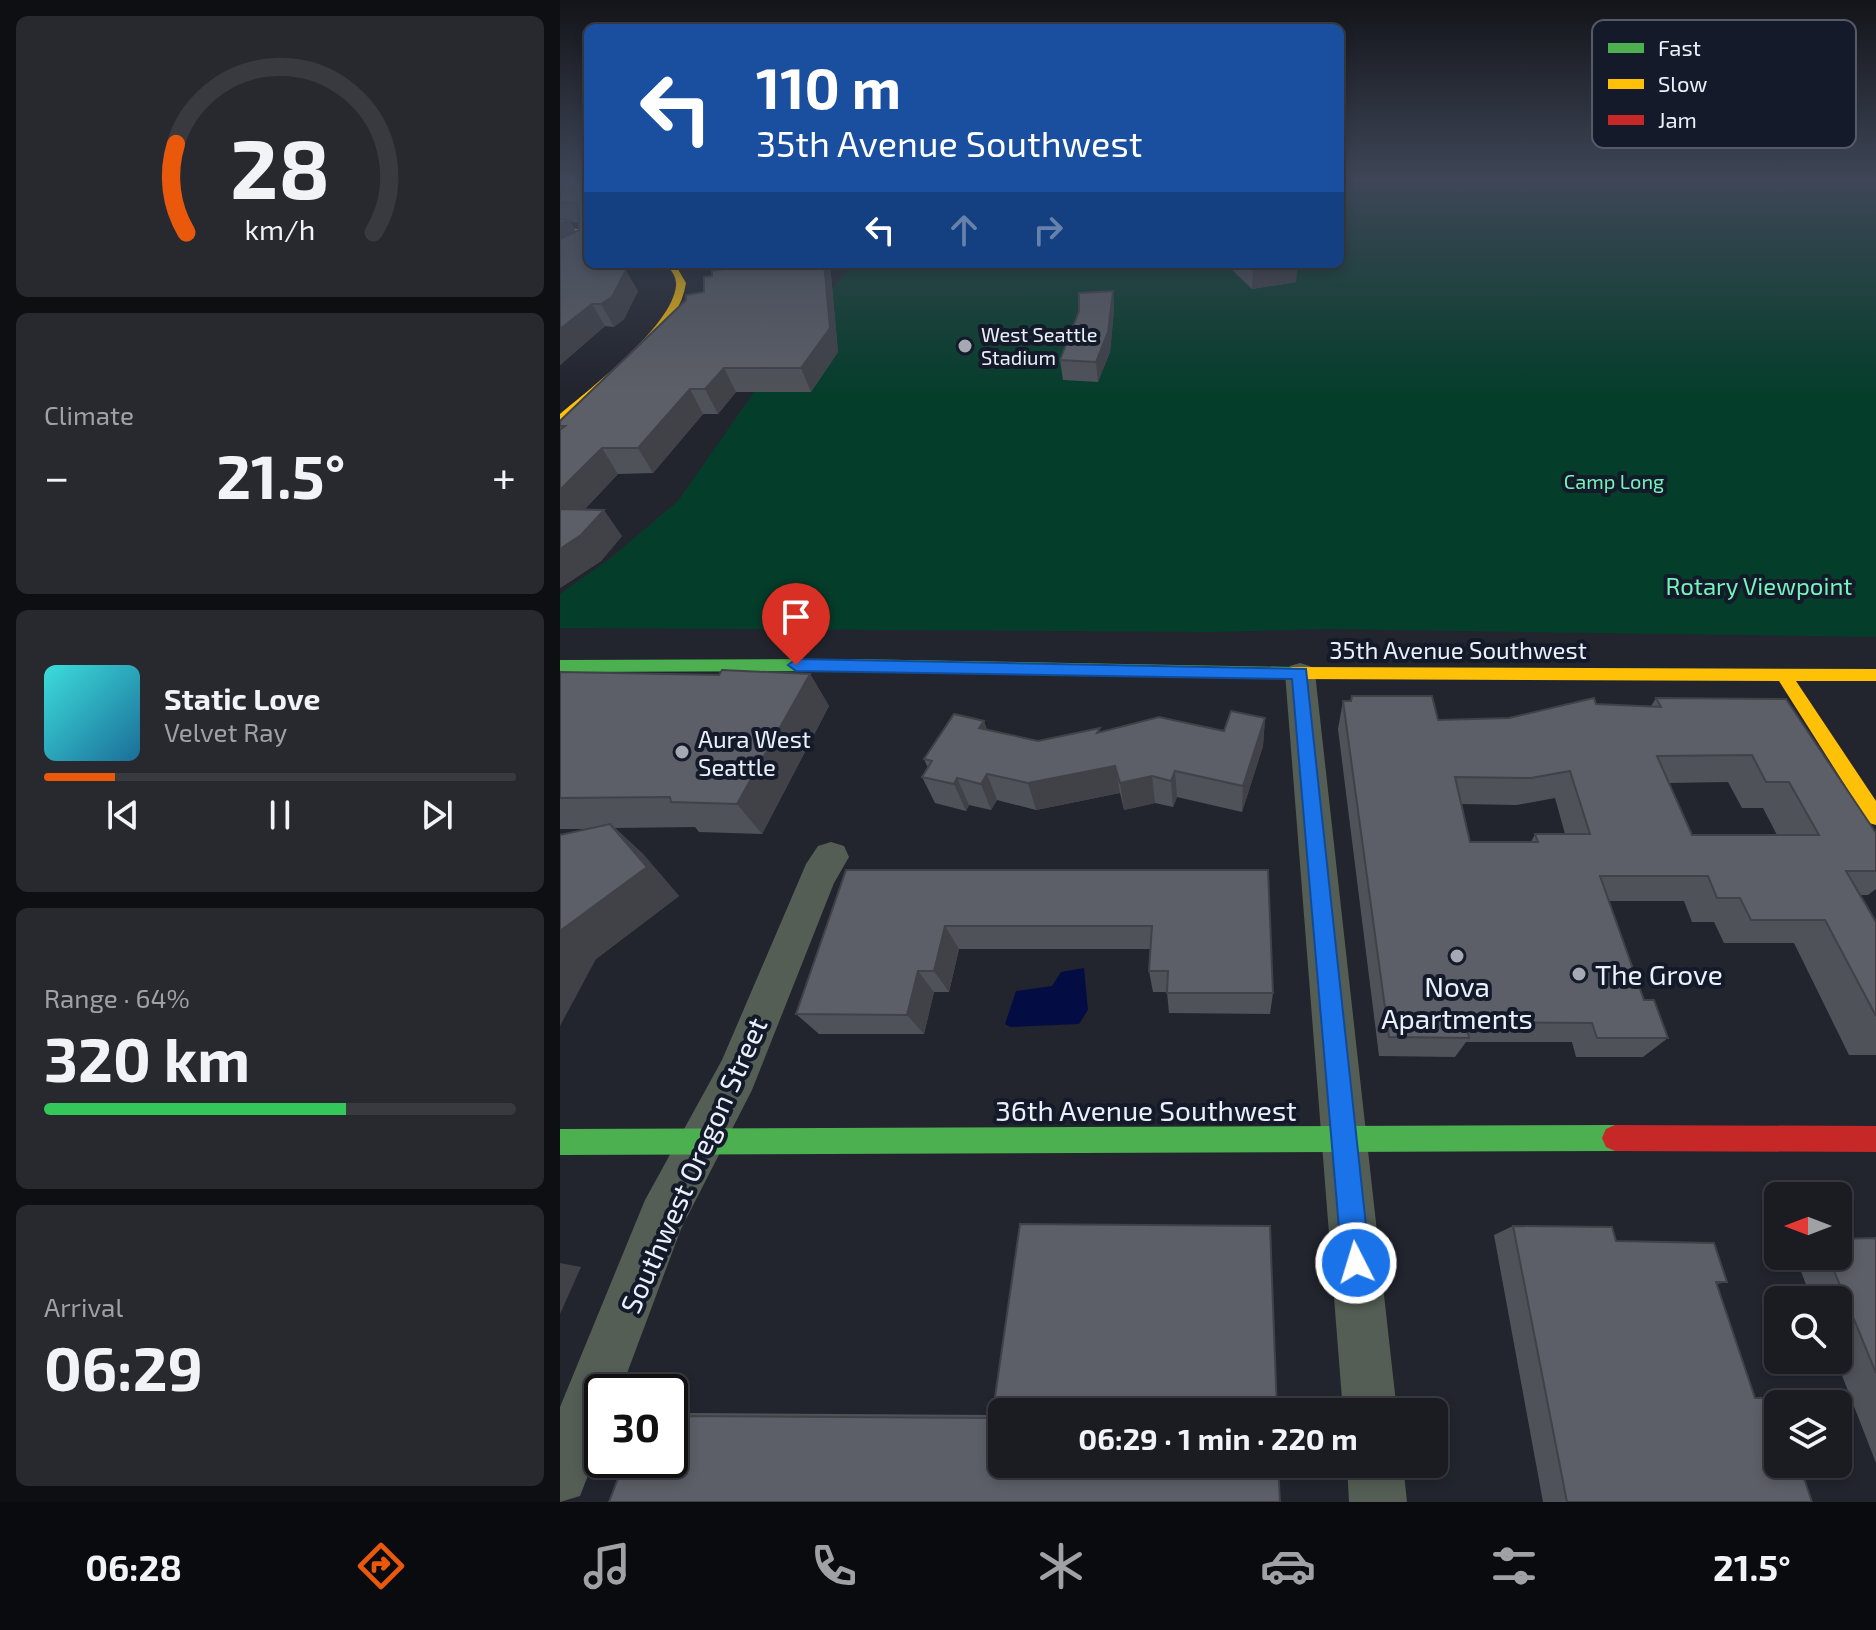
<!DOCTYPE html>
<html lang="en">
<head>
<meta charset="utf-8">
<style>
  :root { --surface:#1a1c22; --page:#27292f; --text:#f1f3f6; --muted:#9fa1a5; --line:#383a40; --accent:#ea580c }
  body { margin:0; font-family:"Exo 2",sans-serif; background:var(--page); color:var(--text); height:100vh; display:flex; flex-direction:column; font-size:30px; white-space:nowrap }
  * { box-sizing:border-box; margin:0 }
  p { font-size:26px; color:var(--muted) }
  .icon { flex:none; width:44px; height:44px; fill:none; stroke:currentColor; stroke-width:2; stroke-linecap:round; stroke-linejoin:round }
  .map { position:relative; flex:1; overflow:hidden }
  .sheet { display:flex; flex-direction:column; gap:16px; padding:16px; background:#0e0f13; width:560px }
  .sheet>* { flex:none }
  .top-card { position:absolute; left:24px; top:24px; width:760px; height:244px; border-radius:12px; box-shadow:0 4px 12px #0003,0 0 0 2px var(--line); background:#1a4fa0; color:#fff; overflow:hidden }
  .needle { width:52px; rotate:270deg }
  .buttons { position:absolute; left:1204px; top:1182px; display:grid; gap:16px }
  .buttons a { display:grid; place-items:center; width:88px; height:88px; border-radius:12px; background:var(--surface); box-shadow:0 4px 12px #0003,0 0 0 2px var(--line); font-size:40px }
  .speed { position:absolute; left:24px; top:1374px; display:flex; gap:16px; font-size:40px; font-weight:700; text-align:center }
  .speed>* { display:grid; place-content:center; width:104px; height:104px; border-radius:50%; background:var(--surface); box-shadow:0 4px 12px #0003,0 0 0 2px var(--line); line-height:1 }
  .speed .limit { border:4px solid #111; border-radius:12px; background:#fff; color:#111 }
  .pin { position:absolute; display:grid; place-items:center; width:68px; height:68px; color:#fff; margin:-82px -34px; border-radius:50% 50% 50% 0; rotate:-45deg; box-shadow:0 0 8px #0007 }
  .pin .icon { rotate:45deg }
  .me { position:absolute; width:88px; margin:-44px; rotate:355deg; stroke-linejoin:round; filter:drop-shadow(0 0 6px #0008) }
  .turn { display:flex; align-items:center; gap:28px; height:168px; padding:0 40px; font-size:36px }
  .turn .icon { width:104px; height:104px; stroke-width:2.5 }
  .turn b { display:block; font-size:56px; line-height:68px }
  .lanes { display:flex; align-items:center; height:76px; padding:0 40px; background:#0003; justify-content:center; gap:40px; direction:ltr }
  .lanes .off { opacity:.35 }
  .big { font-size:60px; font-weight:700; line-height:1.1 }
  .sheet .tile { flex:1; display:flex; flex-direction:column; justify-content:center; gap:12px; min-width:0; padding:0 28px; border-radius:12px; background:var(--page) }
  .sheet .dial { align-items:center; gap:0 }
  .dial svg { height:208px; overflow:visible; fill:none; stroke:var(--line); stroke-width:7; stroke-linecap:round; text-anchor:middle }
  .dial text { fill:var(--text); stroke:none }
  .song { display:flex; align-items:center; gap:24px }
  .cover { width:96px; height:96px; border-radius:12px; background:linear-gradient(135deg,hsl(180 70% 55%),hsl(200 70% 35%)) }
  .played { height:8px; border-radius:4px; background:linear-gradient(90deg,var(--accent) 15%,var(--line) 15%) }
  .keys { display:flex; justify-content:space-around; direction:ltr }
  .heat { display:flex; justify-content:space-between; align-items:center; font-size:44px; direction:ltr }
  .charge { height:12px; border-radius:6px; background:linear-gradient(90deg,#34c759 64%,var(--line) 0) }
  .trip { position:absolute; left:428px; top:1398px; width:460px; height:80px; border-radius:12px; background:var(--surface); box-shadow:0 4px 12px #0003,0 0 0 2px var(--line); font-weight:700; line-height:80px; text-align:center }
  .menu { display:flex; height:128px; justify-content:space-around; align-items:center; background:#0a0b0e; color:var(--muted) }
  .menu .icon { width:56px; height:56px }
  .menu .active { color:var(--accent) }
  .menu b { font-size:36px; color:var(--text) }
  main { display:flex; flex:1; min-height:0 }
  .map>svg:first-child { display:block }
</style>
</head>
<body>
<main>
<section class="sheet">
<div class="tile dial"><svg viewBox="0 0 100 80">
<path d="M14 69A42 42 0 1 1 86 69"/>
<path d="M14 69A42 42 0 0 1 10 35" stroke="#ea580c"/>
<text x="50" y="56" font-size="32" font-weight="700">28</text>
<text x="50" y="72" font-size="11">km/h</text>
</svg></div>
<div class="tile"><p>Climate</p>
<div class="heat"><a>−</a><b class="big">21.5°</b><a>+</a></div>
</div>
<div class="tile">
<div class="song"><i class="cover"></i><div><b>Static Love</b><p>Velvet Ray</p></div></div>
<div class="played"></div>
<div class="keys"><svg class="icon" aria-label="previous" viewBox="0 0 24 24"><path d="M18 5L8 12l10 7zM5 5v14"/></svg><svg class="icon" aria-label="pause" viewBox="0 0 24 24"><path d="M8 5v14M16 5v14"/></svg><svg class="icon" aria-label="next" viewBox="0 0 24 24"><path d="M6 5l10 7-10 7zM19 5v14"/></svg></div>
</div>
<div class="tile"><p>Range · 64%</p><b class="big">320 km</b><div class="charge"></div></div>
<div class="tile"><p>Arrival</p><b class="big">06:29</b></div>
</section>
<div class="map">
<svg width="1316" height="1502" viewBox="0 0 1316 1502">
  <rect width="100%" height="100%" fill="#22252e"/>
  <path fill="#053d2b" d="M780 180H1316V637L765 629 653 632 0 628V594L48 560 118 501 208 372 292 264H780Z"/>
  <path fill="#030d43" d="M524 968 528 1010 519 1024 450 1027 445 1024 456 991 492 986 501 972Z"/>
  <g fill="none" stroke-linecap="round" stroke-linejoin="round">
    <path fill="#030d43" fill-rule="evenodd" d="M907 180H912L903 187H901Z"/>
    <path fill="#545e54" fill-rule="evenodd" d="M740 663 750 666 755 673 837 1412H783L725 673 730 666Z
      M271 842 284 846 289 857 274 883 192 1090 121 1229 60 1392H42V1439L20 1496 0 1502V1407L85 1200 162 1060 246 864 258 846Z
      M787 1464H843L847 1502H789Z"/>
    <path fill="#4caf50" fill-rule="evenodd" d="M289 659 732 667 740 673 732 679 289 671 0 672V660Z
      M1055 1125 1064 1129 1068 1138 1064 1147 1055 1151 0 1155V1129Z"/>
    <path fill="#ffc107" fill-rule="evenodd" d="M0 226 28 231V235L0 230Z
      M106 264H115L126 283C119 329 67 368 34 397 24 406 12 418 0 424V414C31 388 112 326 116 286 117 277 111 270 106 264Z
      M732 667 1316 669V681H1236L1316 801V825L1309 823 1219 681 732 679 724 673Z"/>
    <path fill="#c62828" fill-rule="evenodd" d="M1055 1125 1316 1126V1152L1055 1151 1046 1147 1042 1138 1046 1129Z"/>
  </g>
  <path fill="#4f5259" fill-rule="evenodd" d="M0 180H28V264L78 291 64 319 54 327 45 326 0 365ZM10 221 19 223V230L16 232Z
    M172 264H270L278 352 251 392H176L158 414H143L93 473 58 474 24 510 62 536 41 561 0 588V421L144 292 152 276 177 267Z
    M647 264H737L736 282 692 289 670 268H651Z
    M553 291 554 310 550 352 538 382 503 380 500 360Z
    M0 672 159 675 250 674 269 706 202 834 139 832 135 827 55 828 83 854 119 896 36 959 30 829H0Z
    M1096 698 1226 699 1316 833V889L1308 895H1300L1316 922V1055H1289L1234 943H1164L1154 922H1132L1124 901H1049L1084 1000 1108 1038 1083 1057H1016L1012 1042H906L895 1057 819 1056 778 729 783 701 878 720 949 718 1036 704 1091 706ZM1168 782 1182 808H1203L1217 835H1132L1109 783ZM995 798 1005 834H975L971 842H910L901 804 957 805Z
    M705 718 703 746 682 812 617 797 613 807 595 803 564 810 560 793 476 810 437 800 431 810 409 805 406 811 375 803 362 777 368 768 364 759 424 721 427 730 478 741 541 733 664 731Z
    M286 870H708L713 993 710 1014 609 1013 607 992H593L589 971 590 949H399L389 992H374L364 1034H259L236 1014Z
    M953 1226 1056 1241 1167 1282 1157 1284 1194 1397 1216 1398 1252 1502H983L934 1235Z
    M1316 1238V1463L1276 1360H1278V1300H1252L1235 1256H1278Z
    M122 1413 432 1415 442 1464 110 1460V1414Z"/>
  <path fill="#404248" d="M9 220 21 241 0 249V224Z
    M264 264H270L278 352 251 392 241 368Z
    M737 264 736 282 692 289 693 270Z
    M66 270 78 291 64 319 54 327 41 304Z
    M553 291 554 310 550 352 538 382 536 362Z
    M32 304 45 326 0 365V329Z
    M164 368 176 392 158 414 145 389Z
    M130 389 143 414 93 473 78 448Z
    M42 448 58 474 1 534 0 533V490Z
    M44 510 62 536 41 561 0 588V549Z
    M250 674 269 706 202 834 177 804Z
    M705 718 703 746 682 812 683 786Z
    M424 721 433 748 419 728Z
    M555 766 560 793 476 810 468 783Z
    M615 771 617 797 613 807 611 781Z
    M427 774 437 800 431 810 421 784Z
    M592 776 595 803 564 810 560 783Z
    M397 778 409 805 406 811 394 784Z
    M50 824 83 854 119 896 36 959 0 1026V931Z
    M385 926 399 949 389 992 374 971Z
    M358 971 374 992 364 1034 347 1015Z
    M0 1263 21 1267 0 1314Z"/>
  <path fill="#5c5f67" stroke="#404248" stroke-width="2" fill-rule="evenodd" d="M0 180H28V264H63L66 270 52 297 41 304H32L0 329V239L19 230 18 204 0 202Z
    M0 219 9 220 0 224Z
    M195 264H264L270 328 241 368H164L145 389H130L78 448H42L0 490V430L5 426H0V421L126 300V295L144 292V277L152 276V271Z
    M686 264H735L693 270Z
    M553 291 548 332 536 362 500 360 519 311V293Z
    M0 509 44 510 21 535 0 549Z
    M162 670 250 674 177 804 111 802 110 797 0 798V672L159 675Z
    M792 696H872L878 720 949 718 1034 698 1036 704 1101 707 1096 698 1226 699 1316 833V871H1286L1316 922V1016L1265 920H1191L1180 898H1157L1148 876H1040L1084 1000H1094L1108 1038H1037L1032 1023 906 1022 909 1038 829 1037 783 701H791ZM1192 755 1206 782H1229L1259 835H1132L1097 756ZM1010 771 1030 834H975L978 842H910L895 777 971 778Z
    M671 711 705 718 683 786 615 771 611 781 592 776 560 783 555 766 468 783 427 774 421 784 397 778 394 784 362 777 372 761 364 759 394 714 424 721 419 728 478 741 540 728 537 733 599 717 664 731Z
    M50 824 87 867 0 931V835Z
    M286 870H708L713 993H607L608 971H589L592 926H385L374 971H358L347 1015 236 1014Z
    M460 1224 710 1226 717 1412H442V1464H718L720 1502H49L65 1460H110V1416L432 1418Z
    M953 1226 1052 1227 1056 1241 1154 1243 1167 1282H1156L1195 1398H1216L1218 1404V1464H1239L1252 1502H1007Z
    M1316 1238V1373L1268 1256H1278V1239Z"/>
  <linearGradient id="sky" x2="0" y2="1"><stop stop-color="#131419"/><stop offset="0.46" stop-color="#3e4657"/><stop offset="1" stop-color="#3e4657" stop-opacity="0"/></linearGradient>
  <rect width="1316" height="391" fill="url(#sky)"/>
  <path fill="#1a73e8" stroke="#114b97" stroke-width="2" d="M236 659 746 669 810 1263 806 1273 796 1277 786 1273 782 1263 732 679 236 671 228 665Z"/>
  <g fill="#a5a9b3" stroke="#141a29" stroke-width="3">
    <circle cx="405" cy="346" r="8"/>
    <circle cx="122" cy="752" r="8"/>
    <circle cx="897" cy="956" r="8"/>
    <circle cx="1019" cy="974" r="8"/>
  </g>
  <g text-anchor="middle" dominant-baseline="central" stroke-width="8" stroke-linejoin="round" paint-order="stroke">
    <g font-size="20" fill="#ebf0fb" stroke="#141a29" text-anchor="start">
      <text x="421" y="334">West Seattle<tspan x="421" dy="23">Stadium</tspan></text>
    </g>
    <g font-size="20" fill="#75f4bb" stroke="#141a29">
      <text x="1054" y="481">Camp Long</text>
    </g>
    <g font-size="24" fill="#75f4bb" stroke="#141a29">
      <text x="1199" y="585">Rotary Viewpoint</text>
    </g>
    <g font-size="24" fill="#ebf0fb" stroke="#141a29">
      <text x="898" y="649">35th Avenue Southwest</text>
    </g>
    <g font-size="24" fill="#ebf0fb" stroke="#141a29" text-anchor="start">
      <text x="138" y="738">Aura West<tspan x="138" dy="28">Seattle</tspan></text>
    </g>
    <g font-size="28" fill="#ebf0fb" stroke="#141a29" text-anchor="start">
      <text x="1035" y="974">The Grove</text>
      <text x="897" y="986" text-anchor="middle">Nova<tspan x="897" dy="32">Apartments</tspan></text>
    </g>
    <g font-size="28" fill="#ebf0fb" stroke="#141a29">
      <text x="586" y="1110">36th Avenue Southwest</text>
      <text transform="translate(133 1165) rotate(-66)">Southwest Oregon Street</text>
    </g>
  </g>
  <rect x="1032" y="20" width="264" height="128" rx="12" fill="#141a29" stroke="#545a68" stroke-width="2"/>
  <rect x="1048" y="43" width="36" height="10" fill="#4caf50"/>
  <rect x="1048" y="79" width="36" height="10" fill="#ffc107"/>
  <rect x="1048" y="115" width="36" height="10" fill="#c62828"/>
  <g font-size="22" fill="#ebf0fb">
    <text x="1098" y="56">Fast</text>
    <text x="1098" y="92">Slow</text>
    <text x="1098" y="128">Jam</text>
  </g>
</svg>
<div class="buttons">
<a><svg class="needle" viewBox="-14 -14 28 28"><path d="M0-13l5 13h-10z" fill="#e53935"/><path d="M0 13l5-13h-10z" fill="#9fa1a5"/></svg></a>
<a><svg class="icon" aria-label="search" viewBox="0 0 24 24"><circle cx="10" cy="10" r="6"/><path d="M15 15l6 6"/></svg></a>
<a><svg class="icon" aria-label="layers" viewBox="0 0 24 24"><path d="M12 4l9 5-9 5-9-5zM3 14l9 5 9-5"/></svg></a>
</div>
<div class="speed"><div class="limit">30</div></div>
<div class="pin" style="left:236px;top:665px;background:#d93025"><svg class="icon" aria-label="arrive" viewBox="0 0 24 24"><path d="M6 21V4h12l-3 4 3 4H6"/></svg></div>
<svg class="me" style="left:796px;top:1263px" viewBox="-20 -20 40 40"><circle r="17" fill="#1a73e8" stroke="#fff" stroke-width="3"/><path d="M0-11L8 9 0 5-8 9z" fill="#fff"/></svg>
<div class="trip">06:29 · 1 min · 220 m</div>
<div class="top-card">
<div class="turn"><svg class="icon" aria-label="left" viewBox="0 0 24 24"><path d="M17 20v-9H6M10 6l-5 5 5 5"/></svg><div><b>110 m</b>35th Avenue Southwest</div></div>
<div class="lanes"><svg class="icon" aria-label="left" viewBox="0 0 24 24"><path d="M17 20v-9H6M10 6l-5 5 5 5"/></svg><svg class="icon off" aria-label="ahead" viewBox="0 0 24 24"><path d="M12 20V5M6 11l6-6 6 6"/></svg><svg class="icon off" aria-label="right" viewBox="0 0 24 24"><path d="M7 20v-9h11M14 6l5 5-5 5"/></svg></div>
</div>
</div>
</main>
<nav class="menu">
<b>06:28</b>
<svg class="icon active" aria-label="directions" viewBox="0 0 24 24"><path d="M12 3l9 9-9 9-9-9zM9 14v-3h6M13 9l2 2-2 2"/></svg>
<svg class="icon" aria-label="music" viewBox="0 0 24 24"><path d="M9 18V5l10-2v13"/><circle cx="6" cy="18" r="3"/><circle cx="16" cy="16" r="3"/></svg>
<svg class="icon" aria-label="phone" viewBox="0 0 24 24"><path d="M5 4h4l2 5-3 2q2 4 5 5l2-3 5 2v4C11 20 4 13 5 4z"/></svg>
<svg class="icon" aria-label="climate" viewBox="0 0 24 24"><path d="M12 3v18M4 7l16 10M4 17L20 7"/></svg>
<svg class="icon" aria-label="car" viewBox="0 0 24 24"><path d="M5 17H2v-5l4-1 3-4h7l3 4 3 1v5h-3M9 17h6M6 11h13"/><circle cx="7" cy="17" r="2"/><circle cx="17" cy="17" r="2"/></svg>
<svg class="icon" aria-label="filters" viewBox="0 0 24 24"><path d="M4 7h16M4 17h16"/><circle cx="9" cy="7" r="2"/><circle cx="15" cy="17" r="2"/></svg>
<b>21.5°</b>
</nav>
</body>
</html>
